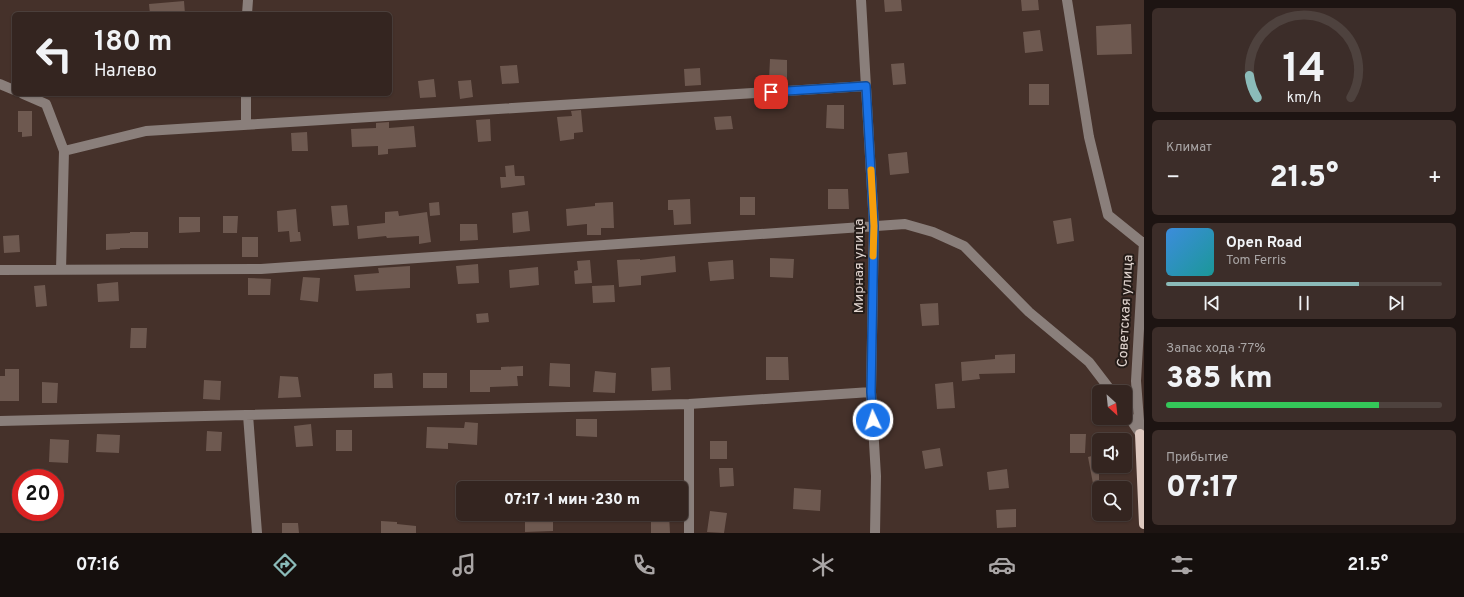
<!DOCTYPE html>
<html lang="ru">
<head>
<meta charset="utf-8">
<style>
  :root { --surface:#342520; --page:#3c2d29; --text:#f1f3f6; --muted:#a9a5a5; --line:#4e423e; --accent:#8bbbb9 }
  body { margin:0; font-family:Overpass,sans-serif; background:var(--page); color:var(--text); height:100vh; display:flex; flex-direction:column; font-size:15px; white-space:nowrap }
  * { box-sizing:border-box; margin:0 }
  p { font-size:13px; color:var(--muted) }
  .icon { flex:none; width:22px; height:22px; fill:none; stroke:currentColor; stroke-width:2; stroke-linecap:round; stroke-linejoin:round }
  .map { position:relative; flex:1; overflow:hidden }
  .drawer { display:flex; flex-direction:column; gap:8px; padding:8px; background:#1d1412; width:320px }
  .drawer>* { flex:none }
  .top-card { position:absolute; left:12px; top:12px; width:380px; height:84px; border-radius:6px; box-shadow:0 1px 3px #0004,0 0 0 1px var(--line); background:#342520; color:var(--text); overflow:hidden }
  .needle { width:26px; rotate:153deg }
  .controls { position:absolute; left:1092px; top:385px; display:grid; gap:8px }
  .controls a { display:grid; place-items:center; width:40px; height:40px; border-radius:6px; background:var(--surface); box-shadow:0 1px 3px #0004,0 0 0 1px var(--line); font-size:20px }
  .speed { position:absolute; left:12px; top:469px; display:flex; gap:8px; font-size:20px; font-weight:700; text-align:center }
  .speed>* { display:grid; place-content:center; width:52px; height:52px; border-radius:50%; background:var(--surface); box-shadow:0 1px 3px #0004,0 0 0 1px var(--line); line-height:1 }
  .speed .limit { border:6px solid #d22; background:#fff; color:#111 }
  .pin { position:absolute; display:grid; place-items:center; width:34px; height:34px; color:#fff; margin:-17px; border-radius:8px; box-shadow:0 2px 6px #0006 }
  .me { position:absolute; width:44px; margin:-22px; rotate:357deg; stroke-linejoin:round; filter:drop-shadow(0 0 3px #0008) }
  .turn { display:flex; align-items:center; gap:14px; height:84px; padding:0 16px; font-size:18px }
  .turn .icon { width:52px; height:52px; stroke-width:2.5 }
  .turn b { display:block; font-size:28px; line-height:34px }
  .big { font-size:30px; font-weight:800; line-height:1.1 }
  .drawer .widget { flex:1; display:flex; flex-direction:column; justify-content:center; gap:6px; min-width:0; padding:0 14px; border-radius:6px; background:var(--page) }
  .drawer .dial { align-items:center; gap:0 }
  .dial svg { height:104px; overflow:visible; fill:none; stroke:var(--line); stroke-width:7; stroke-linecap:round; text-anchor:middle }
  .dial text { fill:var(--text); stroke:none }
  .song { display:flex; align-items:center; gap:12px }
  .cover { width:48px; height:48px; border-radius:6px; background:linear-gradient(135deg,hsl(210 70% 55%),hsl(180 70% 35%)) }
  .played { height:4px; border-radius:2px; background:linear-gradient(90deg,var(--accent) 70%,var(--line) 70%) }
  .keys { display:flex; justify-content:space-around; direction:ltr }
  .heat { display:flex; justify-content:space-between; align-items:center; font-size:22px; direction:ltr }
  .charge { height:6px; border-radius:3px; background:linear-gradient(90deg,#34c759 77%,var(--line) 0) }
  .trip { position:absolute; left:456px; top:481px; width:232px; height:40px; border-radius:6px; background:var(--surface); box-shadow:0 1px 3px #0004,0 0 0 1px var(--line); font-weight:800; line-height:40px; text-align:center }
  .dock { display:flex; height:64px; justify-content:space-around; align-items:center; background:#150f0d; color:var(--muted) }
  .dock .icon { width:28px; height:28px }
  .dock .active { color:var(--accent) }
  .dock b { font-size:18px; color:var(--text) }
  main { display:flex; flex:1; min-height:0 }
  .map>svg:first-child { display:block }
</style>
</head>
<body>
<main>
<div class="map">
<svg width="1144" height="533" viewBox="0 0 1144 533">
  <rect width="100%" height="100%" fill="#45312a"/>
  <path fill="#6e5950" d="M884 0H901L902 11 885 12Z
    M1021 0H1038L1039 10 1022 11Z
    M184 1 185 14H150L149 4Z
    M1131 24 1132 54 1097 55 1096 26Z
    M1040 30 1043 51 1025 53 1023 32Z
    M770 59 787 60V80H769Z
    M904 63 906 84 893 85 891 64Z
    M517 65 519 83 502 84 500 66Z
    M700 68 701 85 685 86 684 69Z
    M434 79 436 97 420 98 418 81Z
    M471 80 473 97 460 99 458 81Z
    M1029 84H1049V105H1029Z
    M827 105H844V129L826 128Z
    M581 110 583 132 574 133V139L560 141 557 117 572 116 571 111Z
    M18 111H32V136L22 137V132H18Z
    M731 116 733 129 716 130 714 117Z
    M490 119 491 141 478 142 476 120Z
    M389 122V128L414 126 416 147 388 149V154L378 155V146L352 147 351 129 376 128V123Z
    M307 132 308 151H292L291 133Z
    M907 152 909 173 890 175 888 154Z
    M514 165 515 176H524L525 185 501 188 500 177H506L505 166Z
    M828 189H848L849 209H828Z
    M740 197H755V215H740Z
    M690 199 691 224 674 225 673 210H668V200Z
    M439 202 440 215 430 216 429 203Z
    M613 202 614 228H601V235H587V224L567 226 566 209 595 206V203Z
    M347 205 349 225 333 226 331 206Z
    M296 209 298 232H300L301 241 290 242 289 231 278 232 277 211Z
    M398 211 399 216 427 212 431 242 419 244V236L387 238 386 236 358 239 357 226 385 223V212Z
    M528 211 530 231 513 233 512 213Z
    M223 216H238L237 233H223Z
    M179 217H200V232L179 233Z
    M1071 218 1074 241 1057 244 1053 221Z
    M460 224H477L478 240 460 241Z
    M130 232H148V248H120V249L106 250V234L130 233Z
    M19 235 20 252 4 253 3 236Z
    M242 237H258V257H242Z
    M675 256 676 272 641 276V285L619 287 617 260 640 259V260Z
    M770 258 794 259 793 278 770 277Z
    M590 260 592 283 575 284 574 271 578 270 577 261Z
    M733 260 734 279 710 281 708 262Z
    M478 264 479 283 458 284 456 266Z
    M410 266V288L356 291 354 275 379 273 378 268Z
    M538 267 539 285 510 288 509 270Z
    M303 277 320 278 318 302 300 300Z
    M248 278 271 279 270 295H248Z
    M118 282 119 301 98 302 97 284Z
    M45 285 47 306 36 307 34 286Z
    M614 285 615 302 593 303 592 286Z
    M938 303 939 325 922 326 920 304Z
    M488 313 489 322 477 323 476 314Z
    M131 328H147L146 348H130Z
    M1015 354V373L979 374 980 379 962 381 961 362 995 359V355Z
    M766 357H788L789 380H766Z
    M550 363 570 364V387L549 386Z
    M523 366V376H517L518 386 490 387V392H470V370H501V367Z
    M670 367 671 390 652 391 651 368Z
    M5 369H19V401H0V376H5Z
    M595 371 616 373 615 393 593 392Z
    M392 373 393 388H374V374Z
    M423 373H447V388H423Z
    M280 376 298 377 301 397 278 398Z
    M204 380 221 381 220 400 203 399Z
    M42 382 58 383 57 403H42Z
    M953 382 955 408 937 409 935 384Z
    M576 419H597V437L576 436Z
    M465 422 478 423 477 445 448 443V449L426 448 427 427 464 428Z
    M311 424 313 446 296 447 294 426Z
    M336 430H352V451H336Z
    M207 431 222 432 221 451H206Z
    M97 434 120 435 119 453 96 452Z
    M1070 434H1086L1085 453H1070Z
    M50 439 69 440 68 463 49 462Z
    M710 441H727V459H710Z
    M940 448 943 466 925 469 922 451Z
    M1099 454V488L1094 489 1088 457Z
    M719 468H733L734 486 720 487Z
    M1007 469 1009 488 989 490 987 472Z
    M794 488 821 490 820 511 793 509Z
    M1016 509V527L997 528 996 510Z
    M710 511 727 513 724 533 707 532Z
    M651 514H669L670 533H651Z
    M553 515V531L525 532V516Z
    M381 521 397 522V524L416 526V533H381Z
    M282 523H298L299 533H282Z"/>
  <g fill="none" stroke-linecap="round" stroke-linejoin="round">
    <path stroke="#8a7f7b" stroke-width="10" d="M861 0 874 226 871 392 876 476 875 533
      M1067 0 1089 137 1108 215 1144 244
      M247 14 248 0
      M0 84 14 90
      M23 94 46 104 64 151 61 270
      M246 125V94
      M64 151 146 131 866 86
      M0 270 261 269 905 224 933 232 964 246 1029 312 1089 362 1112 392
      M689 404V533
      M1125 411 1139 432
      M248 415 257 533
      M0 421 689 404 871 392
      M1140 434 1136 381 1144 242"/>
    <path stroke="#ddc8bf" stroke-width="10" d="M1140 434 1144 524"/>
  </g>
  <g fill="none" stroke-linecap="round" stroke-linejoin="round">
    <defs>
      <path id="route" d="M771 92 866 86 874 226 871 392 873 420"/>
    </defs>
    <use href="#route" stroke="#114b97" stroke-width="10"/>
    <use href="#route" stroke="#1a73e8" stroke-width="7"/>
    <path stroke="#f59e0b" stroke-width="7" d="M871 170 874 226 873 256"/>
  </g>
  <g text-anchor="middle" dominant-baseline="central" stroke-width="4" stroke-linejoin="round" paint-order="stroke">
    <g font-size="14" fill="#e0d4cf" stroke="#251c18">
      <text transform="translate(859 266) rotate(-90)">Мирная улица</text>
      <text transform="translate(1126 311) rotate(-87)">Советская улица</text>
    </g>
  </g>
</svg>
<div class="controls">
<a><svg class="needle" viewBox="-14 -14 28 28"><path d="M0-13l5 13h-10z" fill="#e53935"/><path d="M0 13l5-13h-10z" fill="#a9a5a5"/></svg></a>
<a><svg class="icon" aria-label="sound" viewBox="0 0 24 24"><path d="M4 9h4l5-4v14l-5-4H4zM17 9q2 3 0 6"/></svg></a>
<a><svg class="icon" aria-label="search" viewBox="0 0 24 24"><circle cx="10" cy="10" r="6"/><path d="M15 15l6 6"/></svg></a>
</div>
<div class="speed"><div class="limit">20</div></div>
<div class="pin" style="left:771px;top:92px;background:#d93025"><svg class="icon" aria-label="arrive" viewBox="0 0 24 24"><path d="M6 21V4h12l-3 4 3 4H6"/></svg></div>
<svg class="me" style="left:873px;top:420px" viewBox="-20 -20 40 40"><circle r="17" fill="#1a73e8" stroke="#fff" stroke-width="3"/><path d="M0-11L8 9 0 5-8 9z" fill="#fff"/></svg>
<div class="trip">07:17 · 1 мин · 230 m</div>
<div class="top-card">
<div class="turn"><svg class="icon" aria-label="left" viewBox="0 0 24 24"><path d="M17 20v-9H6M10 6l-5 5 5 5"/></svg><div><b>180 m</b>Налево</div></div>
</div>
</div>
<section class="drawer">
<div class="widget dial"><svg viewBox="0 0 100 80">
<path d="M14 69A42 42 0 1 1 86 69"/>
<path d="M14 69A42 42 0 0 1 8 52" stroke="#8bbbb9"/>
<text x="50" y="56" font-size="32" font-weight="700">14</text>
<text x="50" y="72" font-size="11">km/h</text>
</svg></div>
<div class="widget"><p>Климат</p>
<div class="heat"><a>−</a><b class="big">21.5°</b><a>+</a></div>
</div>
<div class="widget">
<div class="song"><i class="cover"></i><div><b>Open Road</b><p>Tom Ferris</p></div></div>
<div class="played"></div>
<div class="keys"><svg class="icon" aria-label="previous" viewBox="0 0 24 24"><path d="M18 5L8 12l10 7zM5 5v14"/></svg><svg class="icon" aria-label="pause" viewBox="0 0 24 24"><path d="M8 5v14M16 5v14"/></svg><svg class="icon" aria-label="next" viewBox="0 0 24 24"><path d="M6 5l10 7-10 7zM19 5v14"/></svg></div>
</div>
<div class="widget"><p>Запас хода · 77%</p><b class="big">385 km</b><div class="charge"></div></div>
<div class="widget"><p>Прибытие</p><b class="big">07:17</b></div>
</section>
</main>
<nav class="dock">
<b>07:16</b>
<svg class="icon active" aria-label="directions" viewBox="0 0 24 24"><path d="M12 3l9 9-9 9-9-9zM9 14v-3h6M13 9l2 2-2 2"/></svg>
<svg class="icon" aria-label="music" viewBox="0 0 24 24"><path d="M9 18V5l10-2v13"/><circle cx="6" cy="18" r="3"/><circle cx="16" cy="16" r="3"/></svg>
<svg class="icon" aria-label="phone" viewBox="0 0 24 24"><path d="M5 4h4l2 5-3 2q2 4 5 5l2-3 5 2v4C11 20 4 13 5 4z"/></svg>
<svg class="icon" aria-label="climate" viewBox="0 0 24 24"><path d="M12 3v18M4 7l16 10M4 17L20 7"/></svg>
<svg class="icon" aria-label="car" viewBox="0 0 24 24"><path d="M5 17H2v-5l4-1 3-4h7l3 4 3 1v5h-3M9 17h6M6 11h13"/><circle cx="7" cy="17" r="2"/><circle cx="17" cy="17" r="2"/></svg>
<svg class="icon" aria-label="filters" viewBox="0 0 24 24"><path d="M4 7h16M4 17h16"/><circle cx="9" cy="7" r="2"/><circle cx="15" cy="17" r="2"/></svg>
<b>21.5°</b>
</nav>
</body>
</html>
